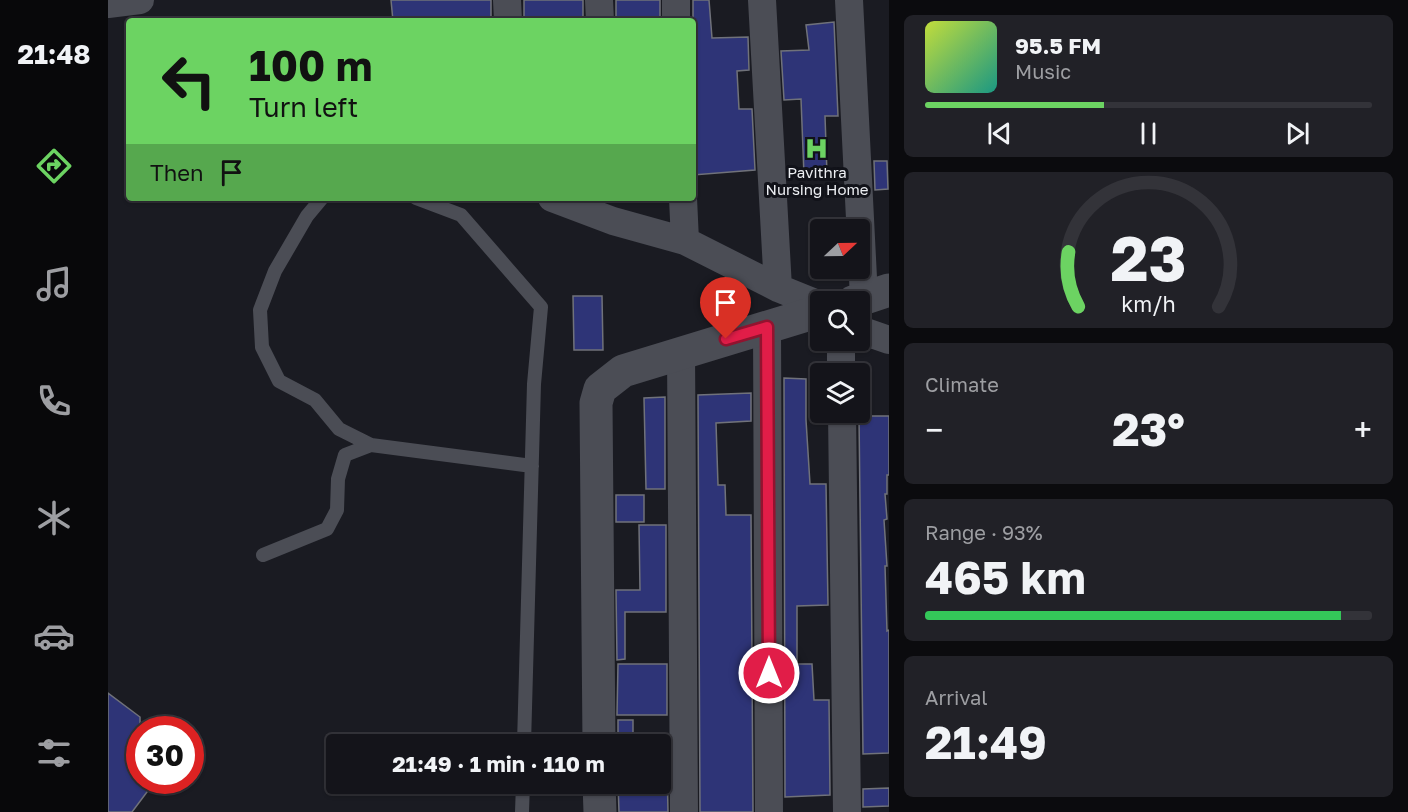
<!DOCTYPE html>
<html lang="en">
<head>
<meta charset="utf-8">
<style>
  :root { --surface:#14141a; --page:#212127; --text:#f1f3f6; --muted:#9d9ea2; --line:#333339; --accent:#6cd362 }
  body { margin:0; font-family:"Golos Text",sans-serif; background:var(--page); color:var(--text); height:100vh; display:flex; flex-direction:column; font-size:22px; white-space:nowrap }
  * { box-sizing:border-box; margin:0 }
  p { font-size:20px; color:var(--muted) }
  .icon { flex:none; width:33px; height:33px; fill:none; stroke:currentColor; stroke-width:2; stroke-linecap:round; stroke-linejoin:round }
  .map { position:relative; flex:1; overflow:hidden }
  .drawer { display:flex; flex-direction:column; gap:15px; padding:15px; background:#0b0b0e; width:519px }
  .drawer>* { flex:none }
  .hud { position:absolute; left:18px; top:18px; width:570px; height:183px; border-radius:6px; box-shadow:0 2px 4px #0004,0 0 0 2px var(--line); background:#6cd362; color:#111; overflow:hidden }
  .needle { width:39px; rotate:68deg }
  .buttons { position:absolute; left:702px; top:219px; display:grid; gap:12px }
  .buttons a { display:grid; place-items:center; width:60px; height:60px; border-radius:6px; background:var(--surface); box-shadow:0 2px 4px #0004,0 0 0 2px var(--line); font-size:30px }
  .speed { position:absolute; left:18px; top:716px; display:flex; gap:12px; font-size:30px; font-weight:700; text-align:center }
  .speed>* { display:grid; place-content:center; width:78px; height:78px; border-radius:50%; background:var(--surface); box-shadow:0 2px 4px #0004,0 0 0 2px var(--line); line-height:1 }
  .speed .limit { border:9px solid #d22; background:#fff; color:#111 }
  .pin { position:absolute; display:grid; place-items:center; width:51px; height:51px; color:#fff; margin:-62px -26px; border-radius:50% 50% 50% 0; rotate:-45deg; box-shadow:0 0 6px #0007 }
  .pin .icon { rotate:45deg }
  .me { position:absolute; width:66px; margin:-33px; rotate:0deg; stroke-linejoin:round; filter:drop-shadow(0 0 4px #0008) }
  .turn { display:flex; align-items:center; gap:21px; height:126px; padding:0 24px; font-size:27px }
  .turn .icon { width:78px; height:78px; stroke-width:2.5 }
  .turn b { display:block; font-size:42px; line-height:51px }
  .then { display:flex; align-items:center; height:57px; padding:0 24px; background:#0003; gap:12px; font-size:22px }
  .big { font-size:45px; font-weight:700; line-height:1.1 }
  .drawer .tile { flex:1; display:flex; flex-direction:column; justify-content:center; gap:9px; min-width:0; padding:0 21px; border-radius:9px; background:var(--page) }
  .drawer .dial { align-items:center; gap:0 }
  .dial svg { height:156px; overflow:visible; fill:none; stroke:var(--line); stroke-width:7; stroke-linecap:round; text-anchor:middle }
  .dial text { fill:var(--text); stroke:none }
  .song { display:flex; align-items:center; gap:18px }
  .cover { width:72px; height:72px; border-radius:9px; background:linear-gradient(135deg,hsl(70 70% 55%),hsl(170 70% 35%)) }
  .played { height:6px; border-radius:3px; background:linear-gradient(90deg,var(--accent) 40%,var(--line) 40%) }
  .keys { display:flex; justify-content:space-around; direction:ltr }
  .heat { display:flex; justify-content:space-between; align-items:center; font-size:33px; direction:ltr }
  .charge { height:9px; border-radius:4px; background:linear-gradient(90deg,#34c759 93%,var(--line) 0) }
  .trip { position:absolute; left:218px; top:734px; width:345px; height:60px; border-radius:6px; background:var(--surface); box-shadow:0 2px 4px #0004,0 0 0 2px var(--line); font-weight:700; line-height:60px; text-align:center }
  main { display:flex; flex:1; min-height:0 }
  .tabs { display:flex; flex-direction:column; width:108px; justify-content:space-around; align-items:center; background:#08080a; color:var(--muted) }
  .tabs .icon { width:42px; height:42px }
  .tabs .selected { color:var(--accent) }
  .tabs b { font-size:27px; color:var(--text) }
  .map>svg:first-child { display:block }
</style>
</head>
<body>
<main>
<nav class="tabs">
<b>21:48</b>
<svg class="icon selected" aria-label="directions" viewBox="0 0 24 24"><path d="M12 3l9 9-9 9-9-9zM9 14v-3h6M13 9l2 2-2 2"/></svg>
<svg class="icon" aria-label="music" viewBox="0 0 24 24"><path d="M9 18V5l10-2v13"/><circle cx="6" cy="18" r="3"/><circle cx="16" cy="16" r="3"/></svg>
<svg class="icon" aria-label="phone" viewBox="0 0 24 24"><path d="M5 4h4l2 5-3 2q2 4 5 5l2-3 5 2v4C11 20 4 13 5 4z"/></svg>
<svg class="icon" aria-label="climate" viewBox="0 0 24 24"><path d="M12 3v18M4 7l16 10M4 17L20 7"/></svg>
<svg class="icon" aria-label="car" viewBox="0 0 24 24"><path d="M5 17H2v-5l4-1 3-4h7l3 4 3 1v5h-3M9 17h6M6 11h13"/><circle cx="7" cy="17" r="2"/><circle cx="17" cy="17" r="2"/></svg>
<svg class="icon" aria-label="filters" viewBox="0 0 24 24"><path d="M4 7h16M4 17h16"/><circle cx="9" cy="7" r="2"/><circle cx="15" cy="17" r="2"/></svg>
</nav>
<div class="map">
<svg width="781" height="812" viewBox="0 0 781 812">
  <rect width="100%" height="100%" fill="#1a1b22"/>
  <path fill="#2e3477" stroke="#70727a" stroke-width="1.5" d="M283 0H383V21H285Z
    M416 0H475V21H416Z
    M508 0H552V21H508Z
    M585 0H601L604 38 640 37 641 70 629 71 631 109H644L647 170 585 175Z
    M726 22 730 116H717L719 174 696 175 693 99 676 100 673 51 701 50 698 25Z
    M766 161H779L780 189 767 190Z
    M465 296H494L495 350H466Z
    M676 378 698 379V420L702 484H718L720 605 689 606V664H704L706 700H721L722 795 677 797Z
    M643 393V421L608 423 610 485H617L618 515H643L645 812H592L590 395Z
    M557 397V489H538L536 398Z
    M751 416H781V475H779V494H777L779 519 776 520 779 566H777L779 631 781 630V753L755 754Z
    M508 495H536V522H508Z
    M531 525H558V612H517V659L509 660 508 590H532Z
    M510 664H559V715H509Z
    M0 693 32 717V780H48L24 812H0Z
    M510 720H525V742H510Z
    M552 762H559L560 812H511L510 783H552Z
    M781 788V806L755 807V789Z"/>
  <g fill="none" stroke-linecap="round" stroke-linejoin="round">
    <path stroke="#4b4d55" stroke-width="14" d="M214 198 199 216 167 271 152 310 154 347 171 381 207 400 231 429 263 445 424 466
      M308 198 353 215 433 307 426 384 416 744
      M155 555 219 529 229 510 230 479 237 455 263 445
      M414 812 415 783"/>
    <path stroke="#4b4d55" stroke-width="28" d="M399 0 400 21
      M491 0 492 21
      M568 0V21
      M654 0 670 288
      M741 0 756 298
      M0 4 32 0
      M444 198 505 221 577 241 670 288 712 305
      M575 198 577 241
      M659 327 661 812
      M752 330 781 340
      M733 340V374
      M573 352 576 812
      M734 412 739 812"/>
    <path stroke="#4b4d55" stroke-width="33" d="M745 302 781 290
      M491 744 488 403 492 389 515 371 712 311
      M491 783 492 812"/>
  </g>
  <g fill="none" stroke-linecap="round" stroke-linejoin="round">
    <defs>
      <path id="route" d="M618 339 659 327 661 673"/>
    </defs>
    <use href="#route" stroke="#92132f" stroke-width="15"/>
    <use href="#route" stroke="#e11d48" stroke-width="10"/>
  </g>
  <defs>
    <symbol id="hospital-bare" viewBox="-9 -9 18 18"><path d="M-5-5h3v3.5h4V-5h3V5h-3V1.5h-4V5h-3Z" fill="#6cd362" stroke="#111219" stroke-width="2.5" paint-order="stroke"/></symbol>
  </defs>
  <g fill-rule="evenodd">
    <use href="#hospital-bare" x="692" y="132" width="33" height="33"/>
  </g>
  <g text-anchor="middle" dominant-baseline="central" stroke-width="6" stroke-linejoin="round" paint-order="stroke">
    <g font-size="15" fill="#edeff3" stroke="#111219">
      <text x="709" y="172">Pavithra<tspan x="709" dy="17">Nursing Home</tspan></text>
    </g>
  </g>
</svg>
<div class="buttons">
<a><svg class="needle" viewBox="-14 -14 28 28"><path d="M0-13l5 13h-10z" fill="#e53935"/><path d="M0 13l5-13h-10z" fill="#9d9ea2"/></svg></a>
<a><svg class="icon" aria-label="search" viewBox="0 0 24 24"><circle cx="10" cy="10" r="6"/><path d="M15 15l6 6"/></svg></a>
<a><svg class="icon" aria-label="layers" viewBox="0 0 24 24"><path d="M12 4l9 5-9 5-9-5zM3 14l9 5 9-5"/></svg></a>
</div>
<div class="speed"><div class="limit">30</div></div>
<div class="pin" style="left:618px;top:339px;background:#d93025"><svg class="icon" aria-label="arrive" viewBox="0 0 24 24"><path d="M6 21V4h12l-3 4 3 4H6"/></svg></div>
<svg class="me" style="left:661px;top:673px" viewBox="-20 -20 40 40"><circle r="17" fill="#e11d48" stroke="#fff" stroke-width="3"/><path d="M0-11L8 9 0 5-8 9z" fill="#fff"/></svg>
<div class="trip">21:49 · 1 min · 110 m</div>
<div class="hud">
<div class="turn"><svg class="icon" aria-label="left" viewBox="0 0 24 24"><path d="M17 20v-9H6M10 6l-5 5 5 5"/></svg><div><b>100 m</b>Turn left</div></div>
<div class="then">Then<svg class="icon" aria-label="arrive" viewBox="0 0 24 24"><path d="M6 21V4h12l-3 4 3 4H6"/></svg></div>
</div>
</div>
<section class="drawer">
<div class="tile">
<div class="song"><i class="cover"></i><div><b>95.5 FM</b><p>Music</p></div></div>
<div class="played"></div>
<div class="keys"><svg class="icon" aria-label="previous" viewBox="0 0 24 24"><path d="M18 5L8 12l10 7zM5 5v14"/></svg><svg class="icon" aria-label="pause" viewBox="0 0 24 24"><path d="M8 5v14M16 5v14"/></svg><svg class="icon" aria-label="next" viewBox="0 0 24 24"><path d="M6 5l10 7-10 7zM19 5v14"/></svg></div>
</div>
<div class="tile dial"><svg viewBox="0 0 100 80">
<path d="M14 69A42 42 0 1 1 86 69"/>
<path d="M14 69A42 42 0 0 1 9 41" stroke="#6cd362"/>
<text x="50" y="56" font-size="32" font-weight="700">23</text>
<text x="50" y="72" font-size="11">km/h</text>
</svg></div>
<div class="tile"><p>Climate</p>
<div class="heat"><a>−</a><b class="big">23°</b><a>+</a></div>
</div>
<div class="tile"><p>Range · 93%</p><b class="big">465 km</b><div class="charge"></div></div>
<div class="tile"><p>Arrival</p><b class="big">21:49</b></div>
</section>
</main>
</body>
</html>
